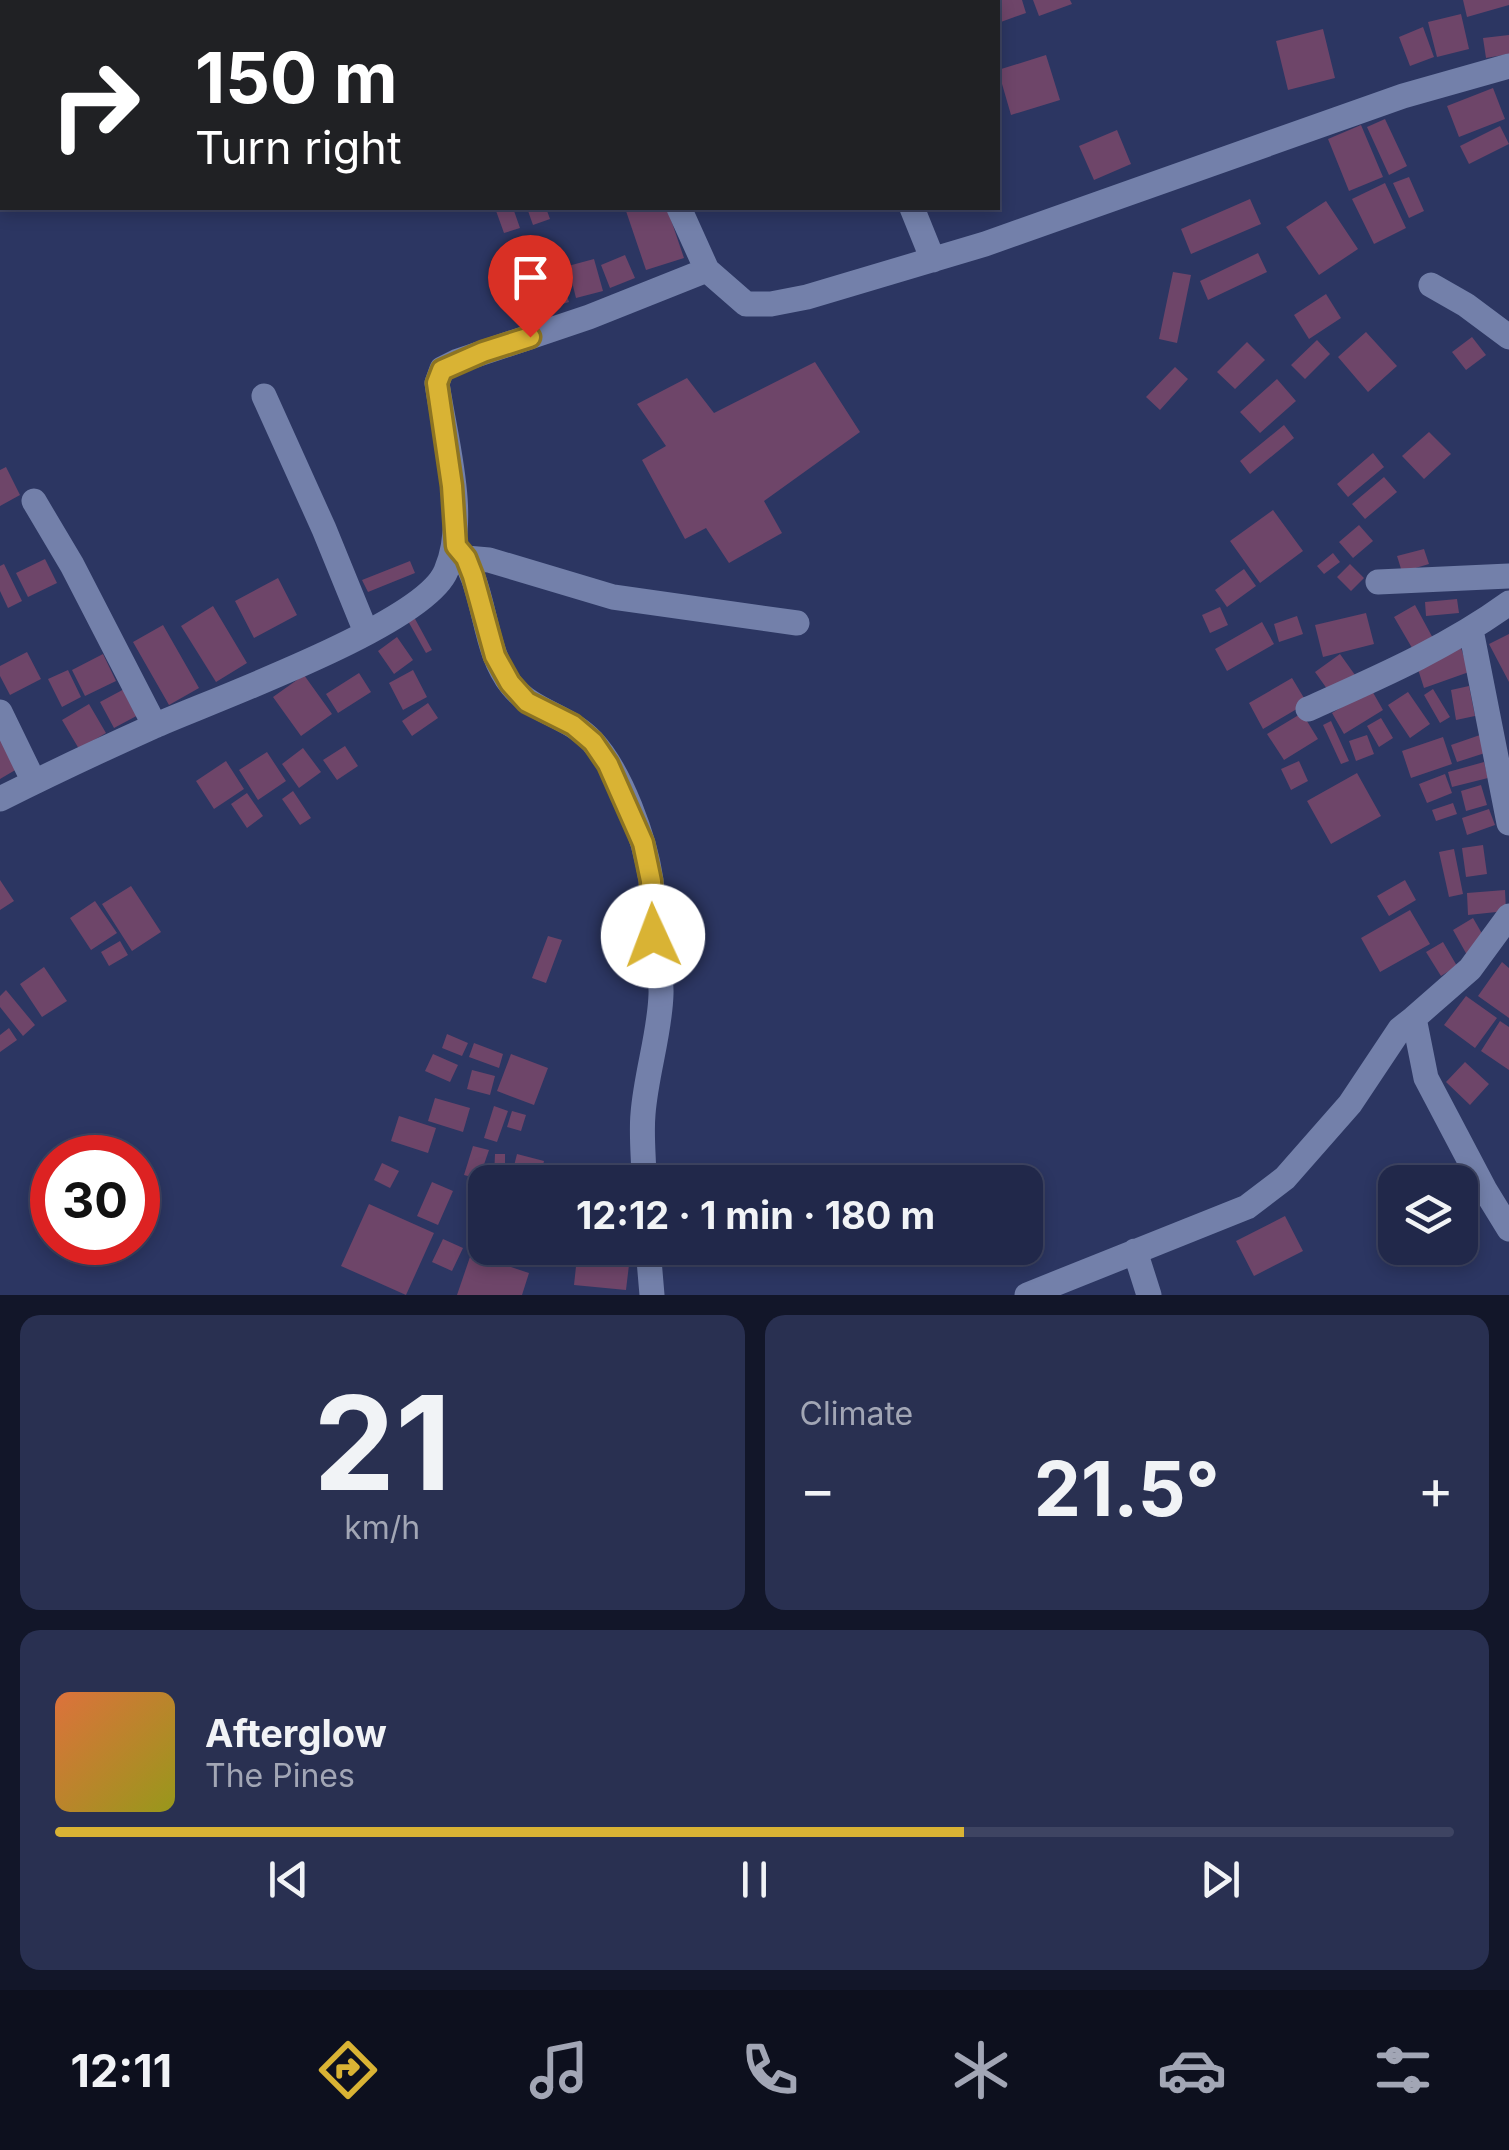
<!DOCTYPE html>
<html lang="en">
<head>
<meta charset="utf-8">
<style>
  :root { --surface:#21284a; --page:#293051; --text:#f1f3f6; --muted:#a2a6b5; --line:#3e4462; --accent:#d9b334 }
  body { margin:0; font-family:Inter,sans-serif; background:var(--page); color:var(--text); height:100vh; display:flex; flex-direction:column; font-size:38px; white-space:nowrap }
  * { box-sizing:border-box; margin:0 }
  p { font-size:32px; color:var(--muted) }
  .icon { flex:none; width:55px; height:55px; fill:none; stroke:currentColor; stroke-width:2; stroke-linecap:round; stroke-linejoin:round }
  .map { position:relative; height:1295px; overflow:hidden }
  .side { display:flex; flex-direction:column; gap:20px; padding:20px; background:#121629; flex:1 }
  .side>* { flex:none }
  .hud { position:absolute; left:0px; top:0px; width:1000px; height:210px; box-shadow:0 5px 15px #0003,0 0 0 2px var(--line); background:#202124; color:#fff; overflow:hidden }
  .tools { position:absolute; left:1378px; top:1165px; display:grid; gap:20px }
  .tools a { display:grid; place-items:center; width:100px; height:100px; border-radius:20px; background:var(--surface); box-shadow:0 5px 15px #0003,0 0 0 2px var(--line); font-size:50px }
  .speed { position:absolute; left:30px; top:1135px; display:flex; gap:20px; font-size:50px; font-weight:700; text-align:center }
  .speed>* { display:grid; place-content:center; width:130px; height:130px; border-radius:50%; background:var(--surface); box-shadow:0 5px 15px #0003,0 0 0 2px var(--line); line-height:1 }
  .speed .limit { border:15px solid #d22; background:#fff; color:#111 }
  .pin { position:absolute; display:grid; place-items:center; width:85px; height:85px; color:#fff; margin:-102px -42px; border-radius:50% 50% 50% 0; rotate:-45deg; box-shadow:0 0 10px #0007 }
  .pin .icon { rotate:45deg }
  .me { position:absolute; width:110px; margin:-55px; rotate:358deg; stroke-linejoin:round; filter:drop-shadow(0 0 8px #0008) }
  .turn { display:flex; align-items:center; gap:35px; height:210px; padding:0 30px; font-size:45px }
  .turn .icon { width:130px; height:130px; stroke-width:2.5 }
  .turn b { display:block; font-size:70px; line-height:85px }
  .big { font-size:75px; font-weight:700; line-height:1.1 }
  .side .card { flex:1; display:flex; flex-direction:column; justify-content:center; gap:15px; min-width:0; padding:0 35px; border-radius:20px; background:var(--page) }
  .side .dial { align-items:center; gap:0 }
  .dial b { font-size:130px; line-height:1 }
  .song { display:flex; align-items:center; gap:30px }
  .cover { width:120px; height:120px; border-radius:15px; background:linear-gradient(135deg,hsl(20 70% 55%),hsl(60 70% 35%)) }
  .played { height:10px; border-radius:5px; background:linear-gradient(90deg,var(--accent) 65%,var(--line) 65%) }
  .keys { display:flex; justify-content:space-around; direction:ltr }
  .heat { display:flex; justify-content:space-between; align-items:center; font-size:55px; direction:ltr }
  .side .tiles { flex:1; display:grid; gap:20px; grid-template-columns:1fr 1fr }
  .card:last-child { grid-column:span 2 }
  .trip { position:absolute; left:468px; top:1165px; width:575px; height:100px; border-radius:20px; background:var(--surface); box-shadow:0 5px 15px #0003,0 0 0 2px var(--line); font-weight:700; line-height:100px; text-align:center }
  .tabs { display:flex; height:160px; justify-content:space-around; align-items:center; background:#0d101e; color:var(--muted) }
  .tabs .icon { width:70px; height:70px }
  .tabs .current { color:var(--accent) }
  .tabs b { font-size:45px; color:var(--text) }
  .map>svg:first-child { display:block }
</style>
</head>
<body>
<div class="map">
<svg width="1509" height="1295" viewBox="0 0 1509 1295">
  <rect width="100%" height="100%" fill="#2c3662"/>
  <path fill="#6e4569" d="M998 0H1022L1026 13 998 23Z
    M1033 0H1070L1072 4 1039 16Z
    M1463 0H1509V5L1467 17Z
    M1461 14 1469 49 1437 57 1428 22Z
    M1423 27 1434 57 1410 66 1399 37Z
    M1323 29 1335 78 1288 90 1276 41Z
    M1509 35V54L1486 58 1483 38Z
    M1046 55 1060 100 1011 115 998 70Z
    M1493 88 1505 119 1459 137 1447 106Z
    M1385 119 1407 166 1389 175 1367 127Z
    M1361 125 1383 177 1349 191 1328 139Z
    M1500 126 1509 144 1469 164 1460 146Z
    M1117 130 1131 164 1094 180 1079 146Z
    M1409 177 1424 211 1409 218 1393 183Z
    M1385 183 1406 228 1374 244 1352 199Z
    M1250 199 1261 224 1191 254 1181 229Z
    M1326 201 1358 249 1319 275 1286 227Z
    M495 208H513L520 228 504 233Z
    M527 208H546L550 219 533 225Z
    M638 208H667L684 258 646 270 626 211Z
    M1258 253 1267 272 1208 300 1200 281Z
    M625 255 635 278 610 288 601 265Z
    M594 259 603 291 576 298 568 266Z
    M556 261 569 302 525 316 512 274Z
    M1173 272 1191 275 1177 343 1159 339Z
    M1326 294 1341 318 1309 339 1294 315Z
    M1366 332 1397 366 1368 392 1338 357Z
    M1472 337 1486 355 1466 370 1452 352Z
    M1317 340 1330 354 1305 379 1291 365Z
    M1247 342 1265 360 1235 389 1217 372Z
    M815 362 860 432 764 501 782 533 729 563 706 528 685 539 642 460 666 446 637 404 687 378 714 413Z
    M1175 367 1188 379 1160 410 1146 397Z
    M1277 379 1296 401 1260 433 1240 412Z
    M1284 425 1294 438 1250 474 1240 461Z
    M1429 432 1451 454 1424 479 1402 456Z
    M1373 453 1384 467 1348 497 1337 484Z
    M6 467 20 495 0 506V470Z
    M1384 477 1397 492 1365 519 1352 504Z
    M1273 510 1303 551 1260 583 1230 541Z
    M1359 525 1373 541 1353 558 1339 542Z
    M1424 549 1429 564 1402 572 1397 556Z
    M1333 553 1340 562 1324 574 1317 566Z
    M45 559 57 583 28 597 16 573Z
    M410 561 415 573 368 592 362 580Z
    M4 564 22 601 8 608 0 591V566Z
    M1350 564 1364 578 1351 591 1337 577Z
    M1244 569 1256 586 1227 607 1215 590Z
    M278 578 297 615 254 638 235 601Z
    M1457 599 1459 613 1426 616 1425 602Z
    M1415 605 1435 642 1415 653 1394 617Z
    M213 606 247 663 216 682 181 626Z
    M1220 607 1228 625 1210 633 1202 615Z
    M1366 613 1374 644 1323 657 1315 625Z
    M1297 616 1303 634 1279 642 1274 624Z
    M414 617 432 650 426 653 408 621Z
    M1262 622 1274 644 1227 671 1215 649Z
    M163 625 199 688 169 705 133 642Z
    M1509 634V682L1489 644Z
    M397 637 413 660 394 674 378 651Z
    M1461 648 1469 672 1424 688 1416 663Z
    M27 652 41 679 10 695 0 676V666Z
    M103 654 116 681 85 696 72 670Z
    M1340 654 1355 675 1330 693 1315 672Z
    M68 670 81 697 62 707 48 679Z
    M413 670 427 697 403 710 389 683Z
    M359 673 371 692 338 713 326 694Z
    M304 675 332 714 301 736 273 697Z
    M1292 678 1307 703 1263 729 1249 703Z
    M1469 686 1475 716 1456 720 1451 690Z
    M128 687 142 713 114 728 100 702Z
    M1371 689 1383 710 1344 734 1332 713Z
    M1433 689 1450 717 1440 723 1424 695Z
    M1408 692 1430 724 1410 738 1388 705Z
    M428 703 438 718 412 736 402 721Z
    M89 704 106 733 79 749 62 720Z
    M1302 713 1318 739 1284 760 1267 734Z
    M1381 718 1393 738 1379 747 1367 726Z
    M1331 721 1349 761 1341 764 1323 725Z
    M1367 735 1374 754 1356 761 1349 741Z
    M1480 735 1485 753 1457 762 1451 745Z
    M1443 737 1452 764 1411 778 1402 751Z
    M0 738 17 769 0 779Z
    M345 746 358 766 337 780 323 760Z
    M303 748 321 772 299 788 282 764Z
    M267 752 286 781 258 800 239 770Z
    M226 761 244 789 214 809 196 781Z
    M1299 761 1308 781 1291 790 1281 769Z
    M1484 762 1488 778 1452 787 1448 772Z
    M1357 773 1381 816 1331 844 1307 801Z
    M1445 774 1452 793 1427 803 1419 784Z
    M1481 785 1487 805 1466 811 1461 791Z
    M293 791 311 818 300 825 282 799Z
    M247 793 263 816 247 828 231 804Z
    M1453 803 1457 814 1436 821 1432 810Z
    M1489 809 1495 825 1467 835 1462 818Z
    M1483 845 1487 874 1466 877 1462 848Z
    M1454 849 1463 894 1449 897 1439 852Z
    M0 880 14 901 0 910Z
    M1405 880 1416 900 1389 916 1377 896Z
    M131 886 161 932 132 951 102 904Z
    M1505 890 1506 911 1468 915 1467 893Z
    M95 901 117 933 91 950 70 918Z
    M1410 910 1430 944 1380 972 1361 938Z
    M1473 918 1488 944 1467 955 1453 930Z
    M548 936 562 940 546 983 532 978Z
    M120 941 128 955 109 966 101 952Z
    M1443 942 1457 966 1441 976 1426 952Z
    M1502 962 1509 968V1018L1478 996Z
    M44 967 67 1001 42 1017 20 984Z
    M6 990 35 1025 23 1036 0 1007V996Z
    M1466 996 1497 1018 1475 1048 1444 1025Z
    M1500 1021 1509 1027V1070L1481 1051Z
    M9 1028 17 1040 0 1052V1035Z
    M447 1034 468 1043 462 1056 442 1048Z
    M474 1043 503 1054 499 1068 469 1057Z
    M433 1054 458 1065 450 1082 425 1071Z
    M511 1054 548 1068 534 1105 497 1091Z
    M1465 1062 1489 1084 1470 1105 1446 1082Z
    M472 1070 495 1076 490 1095 467 1089Z
    M435 1098 470 1108 463 1132 428 1121Z
    M494 1106 508 1111 497 1142 484 1138Z
    M512 1111 526 1115 521 1131 507 1127Z
    M399 1116 436 1128 428 1153 391 1141Z
    M473 1146 489 1150 479 1179 464 1175Z
    M495 1154H505V1178H494Z
    M517 1154 544 1161 539 1182H510Z
    M382 1163 399 1171 390 1188 374 1180Z
    M550 1166 577 1171 575 1182H547Z
    M432 1182 453 1191 438 1225 417 1216Z
    M369 1204 434 1233 406 1295 341 1266Z
    M1285 1216 1303 1251 1254 1276 1236 1241Z
    M443 1239 463 1248 452 1271 432 1262Z
    M578 1248H631L626 1290 574 1285Z
    M471 1254 529 1273 522 1295H457Z"/>
  <g fill="none" stroke-linecap="round" stroke-linejoin="round">
    <path stroke="#7380aa" stroke-width="25" d="M598 0 599 2
      M833 0 834 2
      M679 208 707 270
      M912 208 933 260
      M1431 285 1466 305 1509 337
      M264 396 324 529 366 632
      M34 501 72 565 155 726
      M455 546C489 586 479 645 512 686 533 712 569 716 592 741 621 772 645 839 651 880 653 898 651 916 653 933 654 953 662 974 661 994 660 1033 646 1074 643 1114 641 1136 644 1160 644 1182
      M466 558 489 560 613 597 797 623
      M1378 582 1509 576
      M1471 630 1509 823
      M1308 709C1377 678 1447 648 1509 603
      M0 712 34 782
      M0 799C50 774 101 750 152 727 210 701 424 625 446 571 469 518 445 439 437 383L442 369 458 361 589 317 707 270 746 304H771L807 297 985 244 1403 96 1509 66
      M1509 916 1470 969 1414 1018 1426 1078 1485 1190 1509 1229
      M648 1248 652 1295
      M1135 1251 1149 1295
      M1027 1295 1247 1207 1285 1178 1350 1104 1400 1029 1414 1018"/>
  </g>
  <g fill="none" stroke-linecap="round" stroke-linejoin="round">
    <defs>
      <path id="route" d="M530 337 483 352 442 370 437 383 452 486 456 546 466 558 473 576 495 656 510 683 527 702 573 725 593 742 608 764 643 843 651 881 653 936"/>
    </defs>
    <use href="#route" stroke="#8d7422" stroke-width="25"/>
    <use href="#route" stroke="#d9b334" stroke-width="18"/>
  </g>
</svg>
<div class="tools">
<a><svg class="icon" aria-label="layers" viewBox="0 0 24 24"><path d="M12 4l9 5-9 5-9-5zM3 14l9 5 9-5"/></svg></a>
</div>
<div class="speed"><div class="limit">30</div></div>
<div class="pin" style="left:530px;top:337px;background:#d93025"><svg class="icon" aria-label="arrive" viewBox="0 0 24 24"><path d="M6 21V4h12l-3 4 3 4H6"/></svg></div>
<svg class="me" style="left:653px;top:936px" viewBox="-20 -20 40 40"><circle r="19" fill="#fff"/><path d="M0-13L10 11 0 6-10 11z" fill="#d9b334"/></svg>
<div class="trip">12:12 · 1 min · 180 m</div>
<div class="hud">
<div class="turn"><svg class="icon" aria-label="right" viewBox="0 0 24 24"><path d="M7 20v-9h11M14 6l5 5-5 5"/></svg><div><b>150 m</b>Turn right</div></div>
</div>
</div>
<section class="side">
<div class="tiles">
<div class="card dial"><b>21</b><p>km/h</p></div>
<div class="card"><p>Climate</p>
<div class="heat"><a>−</a><b class="big">21.5°</b><a>+</a></div>
</div>
<div class="card">
<div class="song"><i class="cover"></i><div><b>Afterglow</b><p>The Pines</p></div></div>
<div class="played"></div>
<div class="keys"><svg class="icon" aria-label="previous" viewBox="0 0 24 24"><path d="M18 5L8 12l10 7zM5 5v14"/></svg><svg class="icon" aria-label="pause" viewBox="0 0 24 24"><path d="M8 5v14M16 5v14"/></svg><svg class="icon" aria-label="next" viewBox="0 0 24 24"><path d="M6 5l10 7-10 7zM19 5v14"/></svg></div>
</div>
</div>
</section>
<nav class="tabs">
<b>12:11</b>
<svg class="icon current" aria-label="directions" viewBox="0 0 24 24"><path d="M12 3l9 9-9 9-9-9zM9 14v-3h6M13 9l2 2-2 2"/></svg>
<svg class="icon" aria-label="music" viewBox="0 0 24 24"><path d="M9 18V5l10-2v13"/><circle cx="6" cy="18" r="3"/><circle cx="16" cy="16" r="3"/></svg>
<svg class="icon" aria-label="phone" viewBox="0 0 24 24"><path d="M5 4h4l2 5-3 2q2 4 5 5l2-3 5 2v4C11 20 4 13 5 4z"/></svg>
<svg class="icon" aria-label="climate" viewBox="0 0 24 24"><path d="M12 3v18M4 7l16 10M4 17L20 7"/></svg>
<svg class="icon" aria-label="car" viewBox="0 0 24 24"><path d="M5 17H2v-5l4-1 3-4h7l3 4 3 1v5h-3M9 17h6M6 11h13"/><circle cx="7" cy="17" r="2"/><circle cx="17" cy="17" r="2"/></svg>
<svg class="icon" aria-label="filters" viewBox="0 0 24 24"><path d="M4 7h16M4 17h16"/><circle cx="9" cy="7" r="2"/><circle cx="15" cy="17" r="2"/></svg>
</nav>
</body>
</html>
